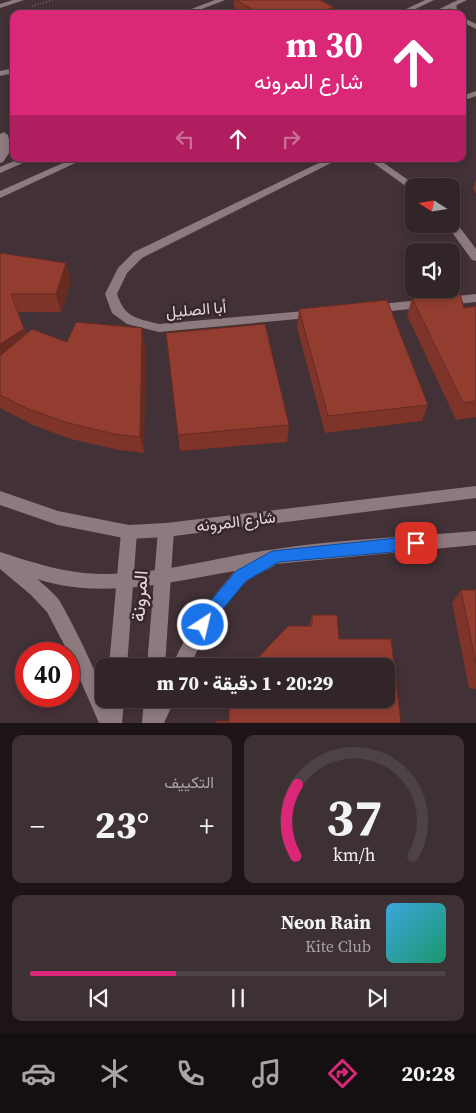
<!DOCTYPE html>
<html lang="ar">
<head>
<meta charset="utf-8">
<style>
  :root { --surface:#322528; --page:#3d3134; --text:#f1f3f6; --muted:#a8a5a8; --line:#4d4245; --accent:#db2777 }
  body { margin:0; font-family:"Source Serif 4",Vazirmatn,serif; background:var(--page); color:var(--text); direction:rtl; height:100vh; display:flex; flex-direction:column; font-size:19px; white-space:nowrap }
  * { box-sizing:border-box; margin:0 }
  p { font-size:16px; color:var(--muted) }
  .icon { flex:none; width:28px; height:28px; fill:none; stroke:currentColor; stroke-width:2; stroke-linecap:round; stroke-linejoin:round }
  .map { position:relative; height:723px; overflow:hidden; direction:ltr }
  .sheet { display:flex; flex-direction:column; gap:12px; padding:12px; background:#1c1416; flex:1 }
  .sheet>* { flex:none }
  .banner { position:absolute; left:10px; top:10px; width:456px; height:152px; border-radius:10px; box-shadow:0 2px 8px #0003,0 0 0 1px var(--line); direction:rtl; background:#db2777; color:#fff; overflow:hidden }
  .needle { width:32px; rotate:282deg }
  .buttons { position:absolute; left:405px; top:178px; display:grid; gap:10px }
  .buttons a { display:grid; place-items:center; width:55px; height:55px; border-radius:10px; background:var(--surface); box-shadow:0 2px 8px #0003,0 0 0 1px var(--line); font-size:25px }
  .speed { position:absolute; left:15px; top:642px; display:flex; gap:10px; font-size:25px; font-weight:700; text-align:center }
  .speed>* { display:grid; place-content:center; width:65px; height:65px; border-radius:50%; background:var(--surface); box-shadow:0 2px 8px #0003,0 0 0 1px var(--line); line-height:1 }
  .speed .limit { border:8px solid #d22; background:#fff; color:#111 }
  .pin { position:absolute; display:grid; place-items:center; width:42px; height:42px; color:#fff; margin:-21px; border-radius:10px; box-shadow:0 2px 8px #0006 }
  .me { position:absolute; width:55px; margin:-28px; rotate:35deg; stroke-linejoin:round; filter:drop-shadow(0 0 4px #0008) }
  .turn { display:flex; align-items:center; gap:18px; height:105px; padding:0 20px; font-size:22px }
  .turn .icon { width:65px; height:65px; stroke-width:2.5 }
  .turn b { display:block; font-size:35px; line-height:42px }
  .lanes { display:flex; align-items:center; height:48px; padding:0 20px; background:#0003; justify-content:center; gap:25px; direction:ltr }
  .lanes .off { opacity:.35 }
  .big { font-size:38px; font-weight:800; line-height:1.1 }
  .sheet .widget { flex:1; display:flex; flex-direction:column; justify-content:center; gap:8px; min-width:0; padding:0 18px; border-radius:10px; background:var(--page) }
  .sheet .dial { align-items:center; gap:0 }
  .dial svg { height:130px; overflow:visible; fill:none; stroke:var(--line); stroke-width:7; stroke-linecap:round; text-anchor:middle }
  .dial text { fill:var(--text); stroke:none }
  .song { display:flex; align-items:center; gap:15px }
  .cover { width:60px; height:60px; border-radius:8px; background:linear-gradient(135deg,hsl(200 70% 55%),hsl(160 70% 35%)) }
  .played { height:5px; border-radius:2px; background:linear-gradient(90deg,var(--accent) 35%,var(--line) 35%) }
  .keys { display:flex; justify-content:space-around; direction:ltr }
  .heat { display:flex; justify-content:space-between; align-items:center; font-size:28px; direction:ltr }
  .sheet .tiles { flex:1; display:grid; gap:12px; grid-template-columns:1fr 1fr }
  .widget:last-child { grid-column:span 2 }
  .trip { position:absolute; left:95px; top:658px; width:300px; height:50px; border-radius:10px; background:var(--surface); box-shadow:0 2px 8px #0003,0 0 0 1px var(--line); font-weight:800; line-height:50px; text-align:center; direction:rtl }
  .tab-bar { display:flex; height:80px; justify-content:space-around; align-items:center; background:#140f10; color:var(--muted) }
  .tab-bar .icon { width:35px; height:35px }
  .tab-bar .active { color:var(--accent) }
  .tab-bar b { font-size:22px; color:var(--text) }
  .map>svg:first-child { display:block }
</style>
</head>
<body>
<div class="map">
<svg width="476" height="723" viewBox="0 0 476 723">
  <rect width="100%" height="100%" fill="#423136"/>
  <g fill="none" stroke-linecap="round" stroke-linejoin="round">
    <path stroke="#95888b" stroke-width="2" stroke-dasharray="0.5 2.5" stroke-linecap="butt" d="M32 6 53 0"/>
    <path fill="#8d7a7f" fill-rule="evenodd" d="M215 0H225L189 14H178Z
      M453 2 456 4 458 14H451L450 4Z
      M462 17 476 24V29L462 22Z
      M14 68V73L0 76V71Z
      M476 91V96L462 101V96Z
      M4 132 8 135 11 150 3 162 0 163V134Z
      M327 159H339L142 258 127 273 117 294C125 318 136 318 159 324L315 310 321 314 319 317 159 332 127 324 112 313 105 294 118 268 134 252Z
      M368 159H378L417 186H414V192Z
      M451 220 455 221 476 249V261L472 260 446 224H451Z
      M476 294V302L372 313 366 309 372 305Z
      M166 523 171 525 174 530 165 666H147L158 530 161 525Z
      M129 525 134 527 137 532 127 666H109L121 532 124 527Z
      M106 699H124L122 723H104Z
      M144 699H162L160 723H142Z"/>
    <path fill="#8d7a7f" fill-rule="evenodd" d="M425 0H434L405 14H396Z
      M458 0H467L438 14H429Z
      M19 159H32L0 173V167Z
      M72 159H84L0 198V191Z
      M476 486V498L166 537 129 539 58 525 0 505V491L58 511 129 525 166 523Z
      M476 531V545L275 564 274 566C265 571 254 575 246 582 223 602 202 639 190 666H172C188 629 209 601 235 571 171 582 101 600 37 579 44 585 53 592 59 600 68 614 104 685 104 699H107L117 723H99L69 654 47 612 31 595 0 569V552C28 561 55 570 84 573 145 579 216 557 276 549 341 539 410 537 476 531Z
      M157 699H175L164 723H145Z"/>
    <path fill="#8d7a7f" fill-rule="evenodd" d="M13 0H24L0 8V4Z"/>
  </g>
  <path fill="#7e3429" d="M234 0H319L333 14H238L234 12Z
    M476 179V194L473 189Z
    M0 253 66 263 71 281 61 312H18L26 334 67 342 145 345 144 453 119 450 71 439 33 425 0 408Z
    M412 298 464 308 476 306V417L456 420 407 315Z
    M299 309 428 405 422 421 325 433 297 327Z
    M166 333 289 425 287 442 180 451Z
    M476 588V689L469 688 452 603 461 590H474Z
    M312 615 339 639 401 723 229 721 309 626Z"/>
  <path fill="#672b22" d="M334 7 333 14H316Z
    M66 263 71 281 61 312 56 294Z
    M142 328 145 345 144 453 140 437Z
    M24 329 30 347 0 366V344Z"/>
  <path fill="#933d30" stroke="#672b22" d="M236 0H319L334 7 316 14H261Z
    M0 253 66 263 56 294H11L24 329 0 344Z
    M460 294 464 308 476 306V401L463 403 412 298Z
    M387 300 428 405 328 416 299 309Z
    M76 322 142 328 140 437 114 434 65 422 26 408 0 395V356L32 329 67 342Z
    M265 324 289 425 178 435 166 333Z
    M461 590H476V664Z
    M312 615H337L339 639H391L401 723H215V721H229V699H386V666H250L288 626H312Z"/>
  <path fill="#1a73e8" stroke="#114b97" d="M416 536 421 538 423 543 421 548 416 550 279 562 246 581 218 615 208 630 203 632 197 630 195 625 207 605 236 571 272 551Z"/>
  <g text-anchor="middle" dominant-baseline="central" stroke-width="5" stroke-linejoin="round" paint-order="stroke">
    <g font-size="16" fill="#e2d8da" stroke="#37272c">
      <text transform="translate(196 309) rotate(-5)">أبا الصليل</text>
      <text transform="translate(236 521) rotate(-7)">شارع المرونه</text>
    </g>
    <g font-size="19" fill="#e2d8da" stroke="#37272c">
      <text transform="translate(139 596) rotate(-86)">المرونة</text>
    </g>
  </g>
</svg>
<div class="buttons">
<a><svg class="needle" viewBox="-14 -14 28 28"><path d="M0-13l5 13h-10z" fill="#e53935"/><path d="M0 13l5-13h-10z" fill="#a8a5a8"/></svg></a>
<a><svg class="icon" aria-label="sound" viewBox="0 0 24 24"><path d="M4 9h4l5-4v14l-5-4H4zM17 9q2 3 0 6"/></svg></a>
</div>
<div class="speed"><div class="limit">40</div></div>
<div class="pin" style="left:416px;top:543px;background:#d93025"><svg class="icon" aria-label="arrive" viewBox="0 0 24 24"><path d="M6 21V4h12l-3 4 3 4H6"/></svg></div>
<svg class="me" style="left:203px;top:625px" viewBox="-20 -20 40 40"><circle r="17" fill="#1a73e8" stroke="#fff" stroke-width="3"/><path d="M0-11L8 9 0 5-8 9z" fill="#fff"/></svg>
<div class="trip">20:29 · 1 دقيقة · 70 m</div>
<div class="banner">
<div class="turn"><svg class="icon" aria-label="ahead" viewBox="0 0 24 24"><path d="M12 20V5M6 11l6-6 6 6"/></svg><div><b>30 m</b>شارع المرونه</div></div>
<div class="lanes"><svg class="icon off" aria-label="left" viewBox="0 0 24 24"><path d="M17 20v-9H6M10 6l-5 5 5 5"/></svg><svg class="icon" aria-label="ahead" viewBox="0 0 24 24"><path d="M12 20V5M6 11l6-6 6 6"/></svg><svg class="icon off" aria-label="right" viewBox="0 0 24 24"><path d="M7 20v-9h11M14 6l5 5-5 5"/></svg></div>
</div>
</div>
<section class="sheet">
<div class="tiles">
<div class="widget dial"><svg viewBox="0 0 100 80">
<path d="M14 69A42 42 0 1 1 86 69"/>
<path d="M14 69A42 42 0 0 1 15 25" stroke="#db2777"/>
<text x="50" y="56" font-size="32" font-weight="700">37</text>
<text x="50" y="72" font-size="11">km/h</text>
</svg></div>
<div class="widget"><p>التكييف</p>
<div class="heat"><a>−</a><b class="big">23°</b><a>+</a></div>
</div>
<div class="widget">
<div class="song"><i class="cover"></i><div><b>Neon Rain</b><p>Kite Club</p></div></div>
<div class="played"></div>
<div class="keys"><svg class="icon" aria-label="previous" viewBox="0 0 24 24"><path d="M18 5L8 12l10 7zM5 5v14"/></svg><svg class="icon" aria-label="pause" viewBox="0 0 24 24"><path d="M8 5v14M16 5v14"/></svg><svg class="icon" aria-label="next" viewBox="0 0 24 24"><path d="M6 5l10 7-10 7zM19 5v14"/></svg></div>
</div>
</div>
</section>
<nav class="tab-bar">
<b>20:28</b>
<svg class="icon active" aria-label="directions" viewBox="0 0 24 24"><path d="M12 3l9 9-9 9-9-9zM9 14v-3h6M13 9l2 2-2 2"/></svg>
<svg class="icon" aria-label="music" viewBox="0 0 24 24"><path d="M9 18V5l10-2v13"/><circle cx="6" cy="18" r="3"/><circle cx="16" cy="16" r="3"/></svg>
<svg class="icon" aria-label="phone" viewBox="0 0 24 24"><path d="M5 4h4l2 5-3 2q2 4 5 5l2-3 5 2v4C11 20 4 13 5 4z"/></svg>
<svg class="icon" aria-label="climate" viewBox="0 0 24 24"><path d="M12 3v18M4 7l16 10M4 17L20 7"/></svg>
<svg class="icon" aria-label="car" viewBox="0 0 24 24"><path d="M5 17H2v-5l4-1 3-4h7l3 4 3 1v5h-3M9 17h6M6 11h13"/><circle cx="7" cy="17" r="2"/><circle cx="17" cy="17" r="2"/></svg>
</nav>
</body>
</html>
